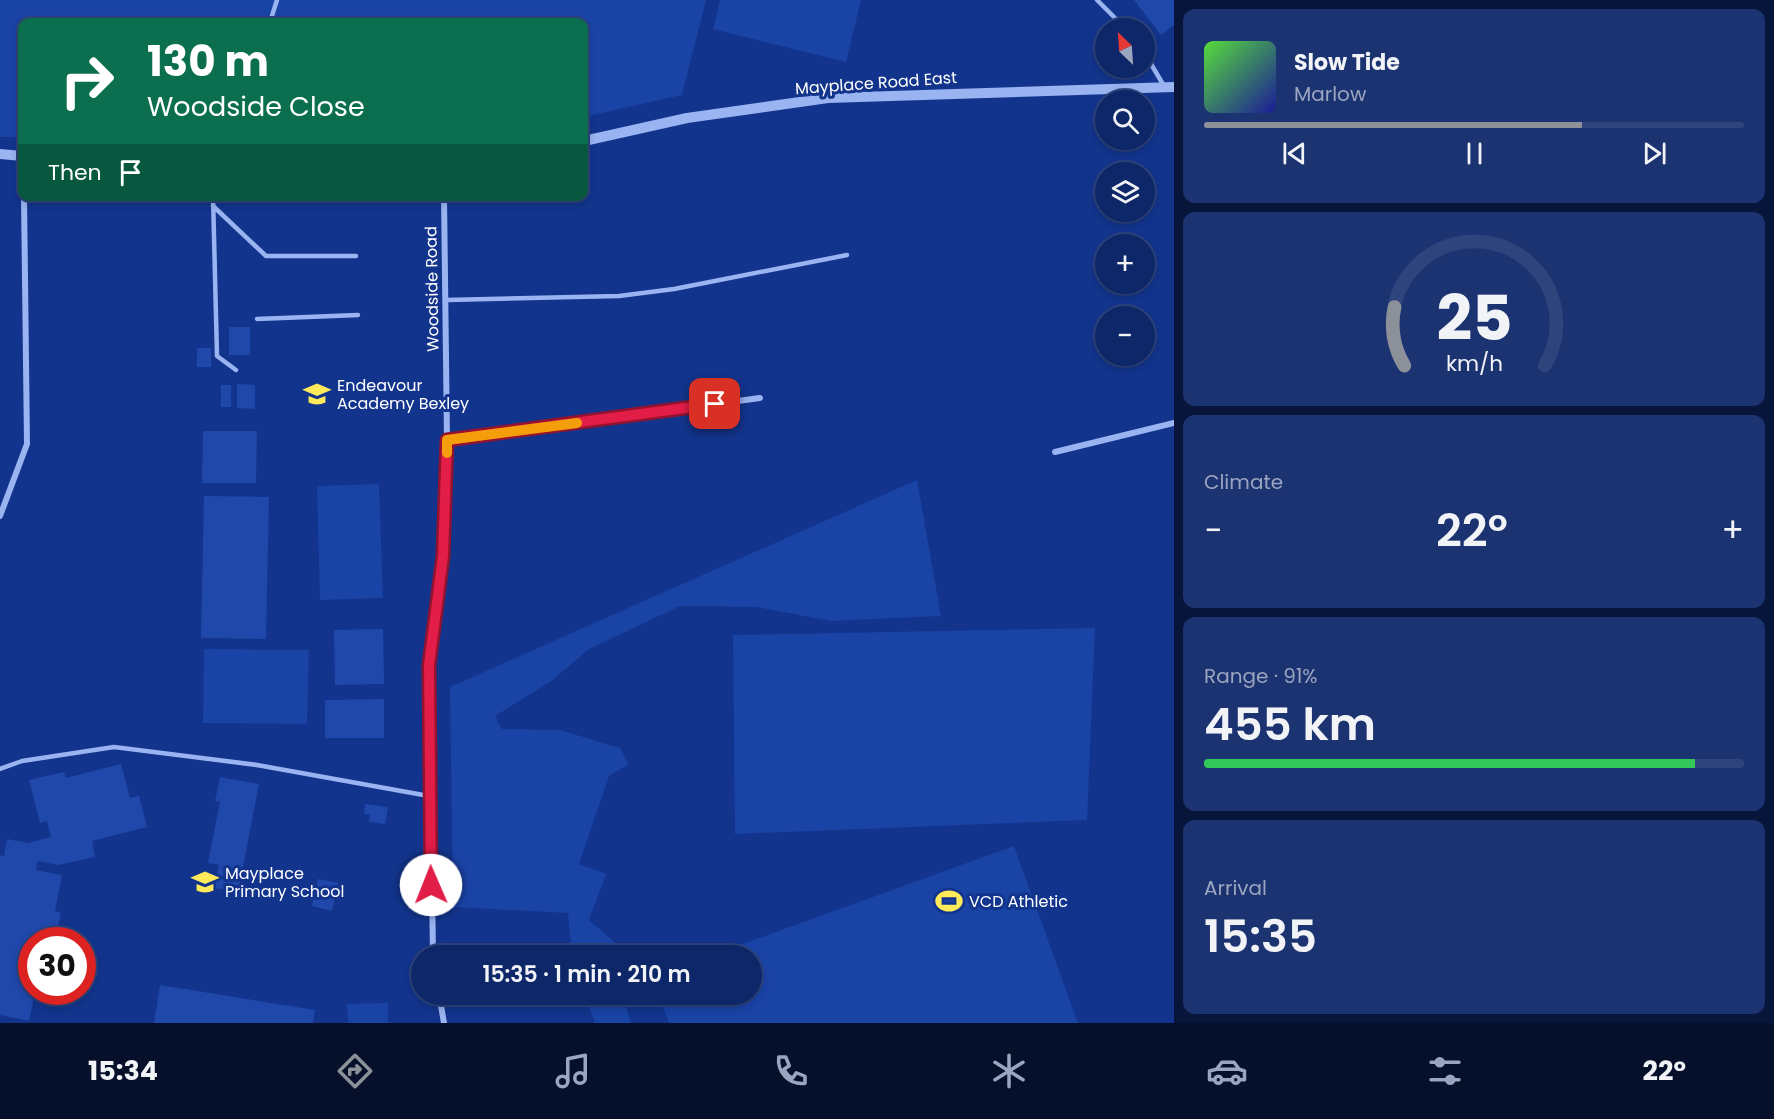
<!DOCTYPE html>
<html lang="en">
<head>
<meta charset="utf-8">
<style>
  :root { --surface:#0e2769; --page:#1c3371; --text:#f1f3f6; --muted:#9ba5c0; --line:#2e447d; --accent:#8c9099 }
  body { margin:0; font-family:Poppins,sans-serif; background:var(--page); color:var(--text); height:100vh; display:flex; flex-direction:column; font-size:22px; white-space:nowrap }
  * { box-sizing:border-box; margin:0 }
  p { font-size:20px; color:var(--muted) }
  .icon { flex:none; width:33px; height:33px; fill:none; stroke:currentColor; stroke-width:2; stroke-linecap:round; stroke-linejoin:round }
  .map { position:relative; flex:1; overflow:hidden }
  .side { display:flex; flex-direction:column; gap:9px; padding:9px; background:#08153a; width:600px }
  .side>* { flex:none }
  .banner { position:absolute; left:18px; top:18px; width:570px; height:183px; border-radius:12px; box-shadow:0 3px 9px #0003,0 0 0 2px var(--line); background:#0b6e4f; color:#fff; overflow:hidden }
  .needle { width:39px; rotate:335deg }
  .tools { position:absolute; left:1095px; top:18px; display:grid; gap:12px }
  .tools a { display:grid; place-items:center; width:60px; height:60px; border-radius:50%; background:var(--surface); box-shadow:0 3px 9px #0003,0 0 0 2px var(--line); font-size:30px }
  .speed { position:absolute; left:18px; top:927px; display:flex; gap:12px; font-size:30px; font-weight:700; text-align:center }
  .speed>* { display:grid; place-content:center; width:78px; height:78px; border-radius:50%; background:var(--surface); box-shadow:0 3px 9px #0003,0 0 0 2px var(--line); line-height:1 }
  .speed .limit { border:9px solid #d22; background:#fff; color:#111 }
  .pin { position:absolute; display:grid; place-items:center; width:51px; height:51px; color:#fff; margin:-26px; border-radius:12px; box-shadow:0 3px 9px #0006 }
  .me { position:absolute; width:66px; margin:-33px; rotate:359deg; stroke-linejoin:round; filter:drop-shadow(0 0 4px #0008) }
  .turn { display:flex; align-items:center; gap:21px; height:126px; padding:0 30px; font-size:27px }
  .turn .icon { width:78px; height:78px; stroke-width:2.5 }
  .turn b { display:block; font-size:42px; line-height:51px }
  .then { display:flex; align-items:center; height:57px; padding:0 30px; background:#0003; gap:12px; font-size:22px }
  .big { font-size:45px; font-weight:600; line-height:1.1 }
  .side .tile { flex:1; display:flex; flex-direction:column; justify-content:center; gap:9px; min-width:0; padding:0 21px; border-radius:12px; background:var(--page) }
  .side .dial { align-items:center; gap:0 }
  .dial svg { height:156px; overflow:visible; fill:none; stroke:var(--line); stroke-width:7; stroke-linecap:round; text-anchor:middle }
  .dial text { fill:var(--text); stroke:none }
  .song { display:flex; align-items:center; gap:18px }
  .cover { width:72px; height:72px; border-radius:9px; background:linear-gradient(135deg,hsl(110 70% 55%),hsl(240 70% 35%)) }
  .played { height:6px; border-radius:3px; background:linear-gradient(90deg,var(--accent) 70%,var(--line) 70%) }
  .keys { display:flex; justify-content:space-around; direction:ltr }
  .heat { display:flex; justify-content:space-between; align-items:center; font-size:33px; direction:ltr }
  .charge { height:9px; border-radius:4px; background:linear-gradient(90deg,#34c759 91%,var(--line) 0) }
  .trip { position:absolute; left:411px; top:945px; width:351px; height:60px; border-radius:30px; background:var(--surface); box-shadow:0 3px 9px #0003,0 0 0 2px var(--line); font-weight:600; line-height:60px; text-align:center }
  .menu { display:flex; height:96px; justify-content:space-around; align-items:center; background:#06102a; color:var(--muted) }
  .menu .icon { width:42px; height:42px }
  .menu .current { color:var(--accent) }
  .menu b { font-size:27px; color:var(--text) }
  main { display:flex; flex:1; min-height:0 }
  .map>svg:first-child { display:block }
</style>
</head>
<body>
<main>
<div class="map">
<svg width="1174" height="1023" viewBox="0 0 1174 1023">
  <rect width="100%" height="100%" fill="#12348c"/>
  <path fill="#1a43a6" d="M0 0H706L682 95 584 117V22H22V137H0Z
    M720 0H861L846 62 713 29Z
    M917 480 941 616 831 621 757 607 680 606 589 649 550 682 495 716 502 729 560 730 620 748 629 764 609 776 579 864 606 874 589 920 629 955H572L568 913 453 907 450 687Z
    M379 484 383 598 320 600 317 486Z
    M1095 628 1087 820 735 834 733 635Z
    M204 649 309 650 307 724 203 723Z
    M1014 846 1078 1023H669L658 995 752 994V956L712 955Z
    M585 995H622L631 1023H595Z
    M388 1003V1023H348L347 1004Z"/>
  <path fill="#2048ab" d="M1134 0H1174V25L1161 35Z
    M229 327H250V355H229Z
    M197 348H211V367H197Z
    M237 384 255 385V409L237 408Z
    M221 385H231V407H221Z
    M203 431H257L256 483H202Z
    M204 496 269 497 266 639 201 638Z
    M383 629 384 684 335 685 334 630Z
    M384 699V738H325V700Z
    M121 764 130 798 139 796 147 827 92 841 95 857 58 865 37 861 36 870 62 875 55 911 61 913 55 940H32V967L27 987 35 992 29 1021 0 1015V855L4 856 7 839 28 843 51 837 47 821 40 823 29 780 64 772 66 778Z
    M220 777 259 784 238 892 214 888 219 865 208 863 220 802 215 801Z
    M365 804 388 807 385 824 369 822 370 815 364 814Z
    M318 879 338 883 332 911 312 906Z
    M160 985 315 1010 313 1023H154Z"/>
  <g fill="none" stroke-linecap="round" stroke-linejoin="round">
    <path stroke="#9ab3f1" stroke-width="4.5" d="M1097 0 1125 28
      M270 22 277 0
      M1144 52 1164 86
      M213 196 217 356 236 370
      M213 206 266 256H356
      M447 300 619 296 674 289 847 255
      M257 319 358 315
      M0 769 22 761 114 747 257 765 429 796"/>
    <path stroke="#9ab3f1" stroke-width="6" d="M447 440 760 398
      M1055 452 1174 423
      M0 516 27 444 24 196
      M433 956 429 665 443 557 447 440 444 196
      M439 994 444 1023"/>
    <path stroke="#9ab3f1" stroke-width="10" d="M584 141 687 118 828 98 1174 87
      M0 154 22 156"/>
  </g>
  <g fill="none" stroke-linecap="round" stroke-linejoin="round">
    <defs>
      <path id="route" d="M431 885 429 665 443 556 447 440 715 404"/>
    </defs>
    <use href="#route" stroke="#92132f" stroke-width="15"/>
    <use href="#route" stroke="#e11d48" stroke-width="10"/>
    <path stroke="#f59e0b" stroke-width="10" d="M447 453V440L577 423"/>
  </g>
  <defs>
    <symbol id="school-bare" viewBox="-9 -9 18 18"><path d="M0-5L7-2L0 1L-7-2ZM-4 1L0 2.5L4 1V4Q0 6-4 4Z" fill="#ffea5a" stroke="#12348c" stroke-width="2.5" paint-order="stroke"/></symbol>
    <symbol id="stadium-bare" viewBox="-9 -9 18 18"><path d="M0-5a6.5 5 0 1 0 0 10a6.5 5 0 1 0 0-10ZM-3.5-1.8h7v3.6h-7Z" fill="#ffea5a" stroke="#12348c" stroke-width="2.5" paint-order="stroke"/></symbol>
  </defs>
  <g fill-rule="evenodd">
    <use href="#school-bare" x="298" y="375" width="38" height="38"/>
    <use href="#school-bare" x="186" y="863" width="38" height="38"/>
    <use href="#stadium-bare" x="930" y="882" width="38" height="38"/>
  </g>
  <g text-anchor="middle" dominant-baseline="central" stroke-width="6" stroke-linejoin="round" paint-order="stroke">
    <g font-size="16" fill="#fff" stroke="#12348c">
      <text transform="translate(876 83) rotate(-4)">Mayplace Road East</text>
      <text transform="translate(432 289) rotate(-91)">Woodside Road</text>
    </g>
    <g font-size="16" fill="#fff" stroke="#12348c" text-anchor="start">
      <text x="337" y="385">Endeavour<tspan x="337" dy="18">Academy Bexley</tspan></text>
      <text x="225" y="873">Mayplace<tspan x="225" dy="18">Primary School</tspan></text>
      <text x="969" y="901">VCD Athletic</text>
    </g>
  </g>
</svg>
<div class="tools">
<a><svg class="needle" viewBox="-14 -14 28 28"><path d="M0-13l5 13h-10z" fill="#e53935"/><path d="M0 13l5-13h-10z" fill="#9ba5c0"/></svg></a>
<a><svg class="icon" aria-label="search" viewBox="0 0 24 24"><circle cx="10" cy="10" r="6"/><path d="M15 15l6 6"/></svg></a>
<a><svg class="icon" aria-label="layers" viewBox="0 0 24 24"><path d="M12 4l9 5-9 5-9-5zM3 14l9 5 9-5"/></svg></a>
<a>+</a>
<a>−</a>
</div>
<div class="speed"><div class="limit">30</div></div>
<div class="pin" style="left:715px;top:404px;background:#d93025"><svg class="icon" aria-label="arrive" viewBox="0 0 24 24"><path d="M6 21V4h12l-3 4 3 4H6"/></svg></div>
<svg class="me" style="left:431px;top:885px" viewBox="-20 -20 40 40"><circle r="19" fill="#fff"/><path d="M0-13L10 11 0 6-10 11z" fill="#e11d48"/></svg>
<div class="trip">15:35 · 1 min · 210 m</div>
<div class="banner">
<div class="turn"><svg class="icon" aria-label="right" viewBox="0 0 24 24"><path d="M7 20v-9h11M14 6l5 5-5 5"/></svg><div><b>130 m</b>Woodside Close</div></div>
<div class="then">Then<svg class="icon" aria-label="arrive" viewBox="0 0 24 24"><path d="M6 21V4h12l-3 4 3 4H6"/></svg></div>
</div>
</div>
<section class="side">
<div class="tile">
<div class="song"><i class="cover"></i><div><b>Slow Tide</b><p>Marlow</p></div></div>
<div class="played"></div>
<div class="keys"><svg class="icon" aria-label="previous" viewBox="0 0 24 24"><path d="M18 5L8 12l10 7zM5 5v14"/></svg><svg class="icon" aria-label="pause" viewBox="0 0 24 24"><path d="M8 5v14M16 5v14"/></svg><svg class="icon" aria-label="next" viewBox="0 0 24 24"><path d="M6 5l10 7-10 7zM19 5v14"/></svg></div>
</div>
<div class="tile dial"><svg viewBox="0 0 100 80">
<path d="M14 69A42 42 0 1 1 86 69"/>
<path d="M14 69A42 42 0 0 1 9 39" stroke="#8c9099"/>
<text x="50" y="56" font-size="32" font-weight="700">25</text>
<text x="50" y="72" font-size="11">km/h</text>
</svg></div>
<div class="tile"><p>Climate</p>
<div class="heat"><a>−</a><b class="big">22°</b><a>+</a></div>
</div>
<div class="tile"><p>Range · 91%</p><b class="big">455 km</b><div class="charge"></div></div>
<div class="tile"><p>Arrival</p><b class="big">15:35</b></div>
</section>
</main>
<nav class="menu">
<b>15:34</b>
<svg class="icon current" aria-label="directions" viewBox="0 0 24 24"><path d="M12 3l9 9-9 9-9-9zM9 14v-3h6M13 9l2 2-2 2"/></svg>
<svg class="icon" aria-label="music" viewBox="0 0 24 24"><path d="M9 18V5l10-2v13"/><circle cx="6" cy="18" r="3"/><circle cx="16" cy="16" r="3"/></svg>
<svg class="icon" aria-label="phone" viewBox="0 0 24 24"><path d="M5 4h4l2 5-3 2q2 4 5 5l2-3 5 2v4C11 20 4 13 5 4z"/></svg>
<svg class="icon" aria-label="climate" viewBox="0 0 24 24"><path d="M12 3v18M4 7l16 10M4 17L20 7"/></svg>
<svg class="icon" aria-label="car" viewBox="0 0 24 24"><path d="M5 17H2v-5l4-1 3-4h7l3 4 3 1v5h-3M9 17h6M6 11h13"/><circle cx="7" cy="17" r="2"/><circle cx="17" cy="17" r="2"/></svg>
<svg class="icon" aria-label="filters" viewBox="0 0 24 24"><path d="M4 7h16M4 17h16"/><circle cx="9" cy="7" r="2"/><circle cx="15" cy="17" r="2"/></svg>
<b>22°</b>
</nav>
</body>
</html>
